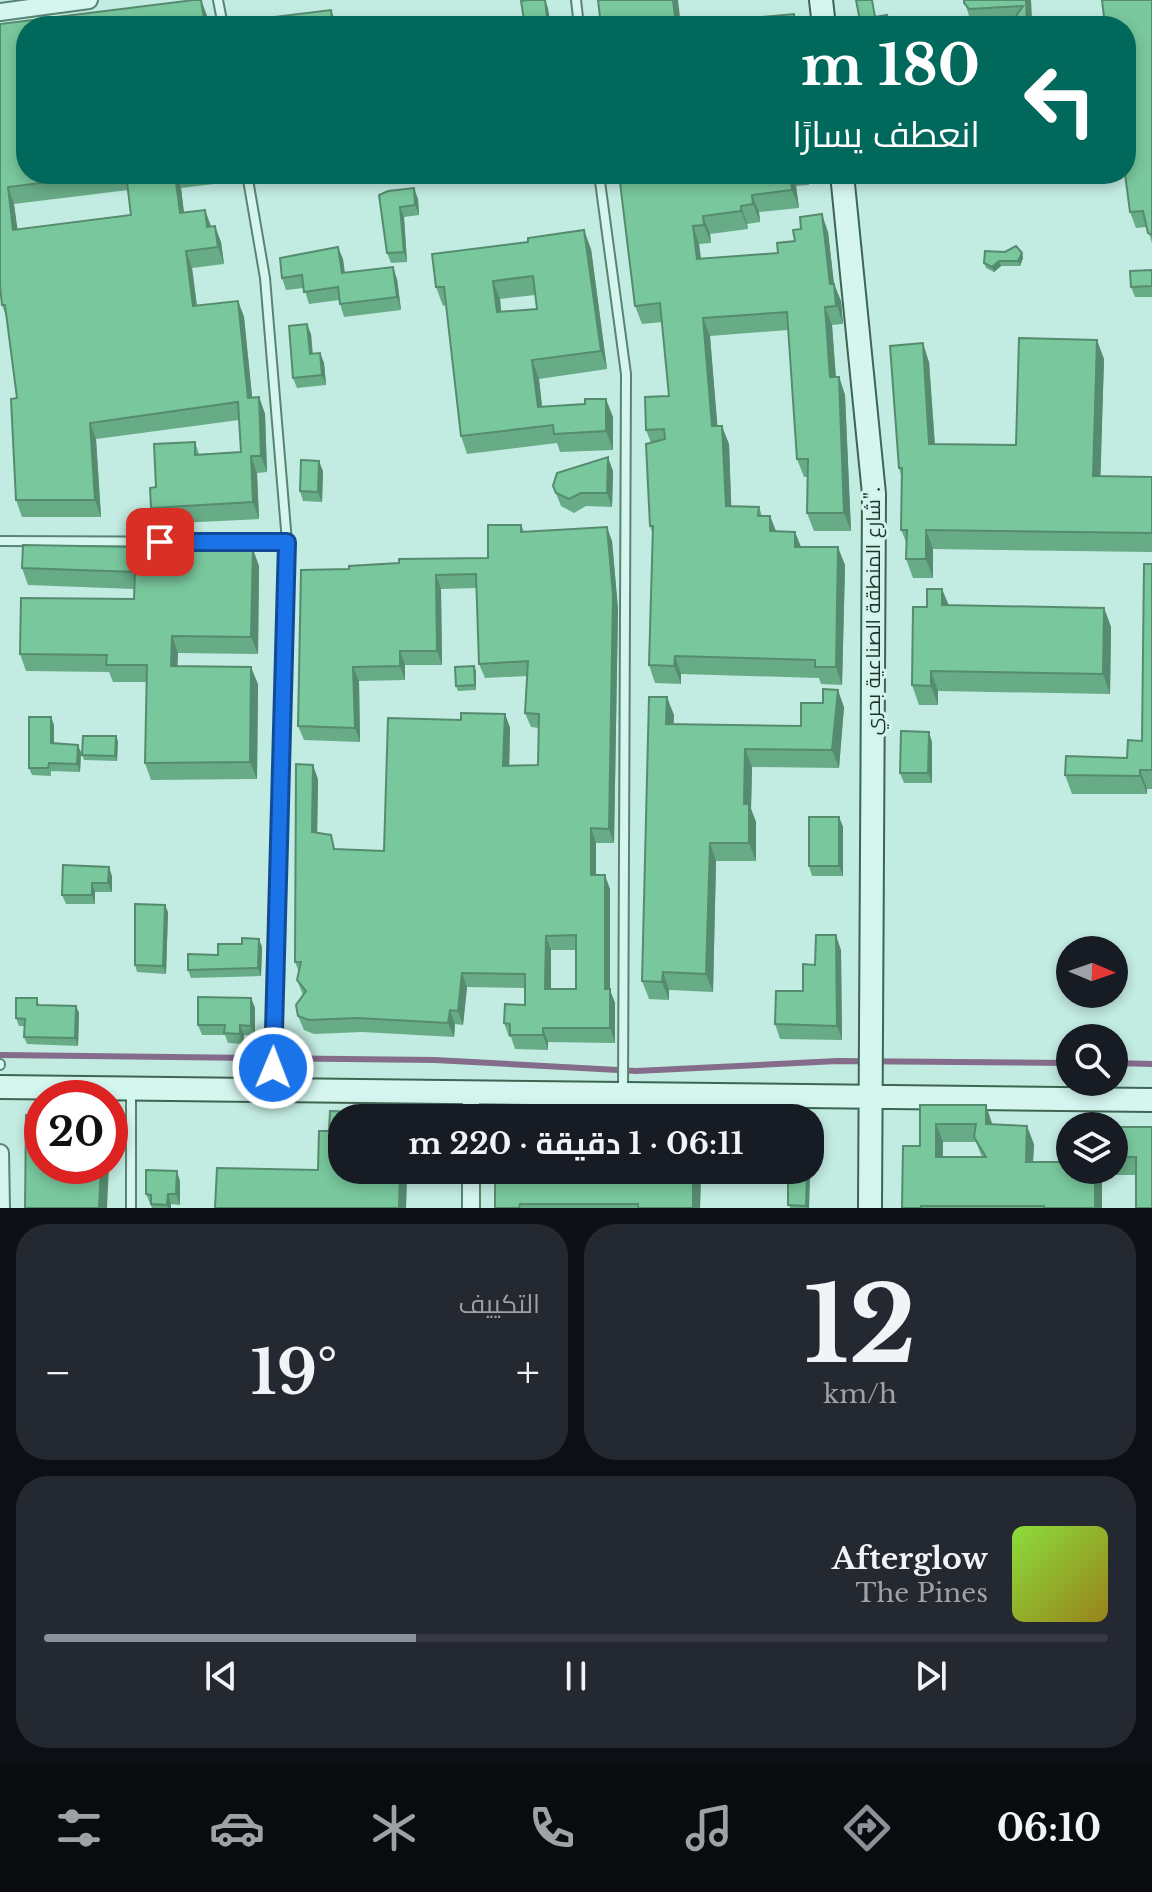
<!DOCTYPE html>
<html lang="ar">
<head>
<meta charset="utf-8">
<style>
  :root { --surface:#171b24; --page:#242831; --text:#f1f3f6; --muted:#9ea1a6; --line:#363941; --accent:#8c9099 }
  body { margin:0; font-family:"Libre Baskerville",Cairo,serif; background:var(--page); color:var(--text); direction:rtl; height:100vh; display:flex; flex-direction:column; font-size:30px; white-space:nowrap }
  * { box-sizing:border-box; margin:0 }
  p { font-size:26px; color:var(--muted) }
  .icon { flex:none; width:44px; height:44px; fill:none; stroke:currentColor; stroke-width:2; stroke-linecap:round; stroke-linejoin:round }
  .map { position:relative; height:1208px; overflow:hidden; direction:ltr }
  .panel { display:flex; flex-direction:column; gap:16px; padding:16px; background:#0d0f14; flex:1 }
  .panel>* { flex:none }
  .hud { position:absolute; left:16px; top:16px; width:1120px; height:168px; border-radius:32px; box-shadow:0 4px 12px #0003; direction:rtl; background:#00695c; color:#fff; overflow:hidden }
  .needle { width:52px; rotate:92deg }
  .fabs { position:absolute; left:1056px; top:936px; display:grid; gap:16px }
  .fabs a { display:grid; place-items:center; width:72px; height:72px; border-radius:50%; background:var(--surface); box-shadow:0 4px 12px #0003; font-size:40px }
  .speed { position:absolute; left:24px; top:1080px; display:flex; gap:16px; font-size:40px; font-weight:700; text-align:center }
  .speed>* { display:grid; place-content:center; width:104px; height:104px; border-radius:50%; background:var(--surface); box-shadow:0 4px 12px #0003; line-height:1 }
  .speed .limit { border:12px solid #d22; background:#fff; color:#111 }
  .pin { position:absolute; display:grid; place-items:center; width:68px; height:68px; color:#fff; margin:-34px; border-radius:16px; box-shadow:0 4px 12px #0006 }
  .me { position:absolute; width:88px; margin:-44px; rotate:1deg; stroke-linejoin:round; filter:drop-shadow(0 0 6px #0008) }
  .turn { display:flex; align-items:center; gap:28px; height:168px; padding:0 24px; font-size:36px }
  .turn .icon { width:104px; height:104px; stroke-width:2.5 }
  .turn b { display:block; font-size:56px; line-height:68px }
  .big { font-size:60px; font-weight:700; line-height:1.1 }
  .panel .widget { flex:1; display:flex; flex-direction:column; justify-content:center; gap:12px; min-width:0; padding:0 28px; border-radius:32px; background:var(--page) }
  .panel .dial { align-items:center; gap:0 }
  .dial b { font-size:104px; line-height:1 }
  .song { display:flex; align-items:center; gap:24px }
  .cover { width:96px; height:96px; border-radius:12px; background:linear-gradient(135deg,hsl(90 70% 55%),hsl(50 70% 35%)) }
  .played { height:8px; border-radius:4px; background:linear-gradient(90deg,var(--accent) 35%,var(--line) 35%) }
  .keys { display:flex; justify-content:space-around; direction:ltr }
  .heat { display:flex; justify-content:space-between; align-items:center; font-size:44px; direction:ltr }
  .panel .tiles { flex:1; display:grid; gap:16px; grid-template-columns:1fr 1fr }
  .widget:last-child { grid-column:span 2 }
  .trip { position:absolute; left:328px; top:1104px; width:496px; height:80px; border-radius:32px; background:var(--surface); box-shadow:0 4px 12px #0003; font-weight:700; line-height:80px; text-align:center; direction:rtl }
  .menu { display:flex; height:128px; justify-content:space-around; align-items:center; background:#090b0e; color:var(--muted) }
  .menu .icon { width:56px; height:56px }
  .menu .on { color:var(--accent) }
  .menu b { font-size:36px; color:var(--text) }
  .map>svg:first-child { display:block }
</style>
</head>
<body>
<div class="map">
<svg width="1152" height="1208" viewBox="0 0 1152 1208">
  <rect width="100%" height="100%" fill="#c2ebe1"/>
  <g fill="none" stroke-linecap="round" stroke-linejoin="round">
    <path stroke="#856c8b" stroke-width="6" d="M0 1055 435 1060 636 1071 837 1061 1070 1063
      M1114 1063 1152 1064"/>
    <defs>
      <path id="lane" d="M218 0 223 26
        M576 0 579 26
        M247 174 265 278 287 542 273 1087
        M599 174 626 374 623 1091
        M0 541 287 542
        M0 1064V1065
        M131 1208V1089"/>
      <path id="street" d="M0 12 89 0
        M471 1094V1118
        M0 1153 1 1208
        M471 1170V1208"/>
      <path id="secondary" d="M821 0 824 26
        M842 174 874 494 870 1208
        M0 1087 1152 1100"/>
    </defs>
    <use href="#lane" stroke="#5a8472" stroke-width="12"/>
    <use href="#street" stroke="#5a8472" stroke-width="20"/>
    <use href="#secondary" stroke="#3d6553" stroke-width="26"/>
    <use href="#lane" stroke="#d4f6ee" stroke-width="8"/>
    <use href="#street" stroke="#d4f6ee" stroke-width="16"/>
    <use href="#secondary" stroke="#d4f6ee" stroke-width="22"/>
  </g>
  <path fill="#68ab87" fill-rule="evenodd" d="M201 0 207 16 26 26V174H229L230 182 181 188 184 213 205 210 211 226 221 242 224 264 192 268 197 306 238 301 244 317 252 398 259 397 265 414 267 472 257 473 259 519 157 524 151 508 156 487 195 442 199 454 241 452 239 420 96 439 101 517H22L16 500 17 398 7 319 2 305 0 24ZM128 190 131 215 17 230 14 204Z
    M964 0H1031L1032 26H1009L1011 23 976 25 970 19Z
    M1152 0V243L1147 227 1136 228 1130 212Z
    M619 174H808L809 185 796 186 799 208 759 212 760 222 747 224 748 229 710 234 711 243 699 244 701 258 778 253 795 241 828 232 834 284 841 301 843 324 832 325 836 377H839L845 395 851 531H814L807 513 808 477H804L797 459 788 330 710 336 717 426 729 444 731 506 759 507 762 516H770L776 531 795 532 801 547 845 565 842 685 821 684 819 678 681 674V684L655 683 649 665 653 535 650 526 651 443 646 430 669 396 662 322 642 324 635 306Z
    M379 195 418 199 419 215 404 217 407 262 391 263 387 253Z
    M591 249 607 369 539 379 542 406 613 417V450L560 452 557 443 467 454 461 436 446 305 443 306 436 287ZM535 295 537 309 501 312 500 299Z
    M1005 252 1022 253 1023 258 1020 266H1001L994 272 986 268 984 263Z
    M343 259 345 273 397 279 401 310 344 317 339 300 309 304 304 288 286 290 282 278Z
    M1152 270V297H1135L1131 287Z
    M311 334 313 354 320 353 324 363 326 385 297 388 293 378Z
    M1104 359 1100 476 1152 477V552L933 549V578H913L906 559 907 544 901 530 902 478 899 468 929 362 935 444 1016 445Z
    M323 471 322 502 303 501 300 491Z
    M613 471 612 507 586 506 574 513 561 506 553 486Z
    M521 525 524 531 612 541 618 609 614 843H596V875L610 889V990L615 1003V1043L548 1042V1050L515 1049 511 1037H509L504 1023 525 1005V988L467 987 463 1025 455 1024 454 1037 362 1032 314 1034 304 1030 298 1016 303 995 297 980 299 972 295 962 318 779 317 833 337 850 384 851 461 720 505 714 510 728 509 766 538 765 539 728 531 727 525 713 527 676 485 678 479 664 476 588 441 589 442 665H405V680L359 681 360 742 304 740 298 726 349 569 488 558ZM551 950H576V989H551Z
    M1152 564V789H1147V794H1072L1065 775 1127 758 1142 741Z
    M259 566 258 654 178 653 177 666 258 684 257 779 151 780 145 763 147 682H113L109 672 26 671 20 654 134 599V589L28 585 22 568Z
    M948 605 1104 608 1111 627 1110 694 938 691V705H919L912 685 927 607Z
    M474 666 476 671V690L458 691 456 686Z
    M844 707 839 768 752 767 751 809 756 822V861H716L713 992 669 990V1000L649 999 642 981 674 715 673 724 801 726Z
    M54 725V744L81 752 80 772 51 771V776L32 775 29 768Z
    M118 741 117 761 84 760 82 755Z
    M932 742V783H904L900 773Z
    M839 817 843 827V876H812L809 866Z
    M112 876V892H95V904H66L62 895Z
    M168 912 166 974 137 972 135 965Z
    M262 947 261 976 191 978 188 970Z
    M841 950 842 1040 780 1039 775 1024 803 991Z
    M37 998 39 1005 76 1006 79 1013 78 1046 27 1044 24 1037 25 1026H19L16 1018Z
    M251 998 255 1008V1035H244L243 1044 228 1043 225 1035H202L198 1025Z
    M920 1105 992 1123V1124L1034 1144 1033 1162 1070 1170H1101L1102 1208H902L920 1146ZM943 1142H976L982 1157H943Z
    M1114 1127H1152L1136 1175H1113L1111 1170H1114Z
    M318 1170H456L407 1172 406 1208H215Z
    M495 1170H723V1174H701L700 1208H495Z
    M788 1170H810L809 1208H790Z
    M180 1181V1205L171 1204V1208H152L146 1194Z"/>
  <path fill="#558b6e" d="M201 0 207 16 209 26H205Z
    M545 0 548 8 551 26H548Z
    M673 0H678L681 26H676Z
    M1026 0H1031L1032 26H1027Z
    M331 10 337 26H333Z
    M176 174 181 188 186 230 180 213Z
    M790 174H792L796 186 799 208 792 190Z
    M8 187 14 204 20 247 13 230Z
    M414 188 418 199 419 215 415 205Z
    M752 195 759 212 760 222 753 204Z
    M741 206 747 224 748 229 741 211Z
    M400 207 404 217 407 262 404 252Z
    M205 210 211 227H207Z
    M822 214 828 232 834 284 841 301 843 324 830 284Z
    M703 216 710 234 711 243 704 225Z
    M215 226 221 242 224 264 218 247Z
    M693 226 699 244 703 277 697 259Z
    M584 230 591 249 607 369 601 351Z
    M338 247 343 259 346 286 342 273Z
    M186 251 192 268 199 323 193 306Z
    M1022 253 1023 258 1020 266 1018 261Z
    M999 261 1001 266 994 272 992 267Z
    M393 267 397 279 401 310 397 297Z
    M493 281 500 299 503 330 497 312Z
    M238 301 244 317 254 415 248 398Z
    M825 307 832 325 837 395 830 377Z
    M703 318 710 336 719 444 712 426Z
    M307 324 311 334 313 364 310 354Z
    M1097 340 1104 359 1100 494 1093 476Z
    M923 343 929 362 936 463 929 444Z
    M320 353 324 363 326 385 322 375Z
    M532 360 539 379 544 425 538 407Z
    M839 377 845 395 851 531 844 513Z
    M259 397 265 414 267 472 261 456Z
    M606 399 613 417V450L606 431Z
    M90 423 96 439 101 517 95 500Z
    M722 426 729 444 732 524 726 506Z
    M251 456 257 473 259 519 253 502Z
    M608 457 613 471 612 507 607 493Z
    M319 461 323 471 322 502 318 492Z
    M770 516 777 534 770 531Z
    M607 527 612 541 618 609 614 843 609 829Z
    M926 530 933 549V578L926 559Z
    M795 532 802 550 795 547Z
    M838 547 845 565 842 685 836 667Z
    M253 549 259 566 258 654 251 637Z
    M436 575 441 589 442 665 437 651Z
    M942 589 950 608 942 605Z
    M1104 608 1111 627 1110 694 1103 674Z
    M172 636 178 653 177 683 171 666Z
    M400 651 405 665V680L400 666Z
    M675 656 681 674V684L674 666Z
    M474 666 476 671V690L475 685Z
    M251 667 258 684 257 779 250 762Z
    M353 667 359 681 360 742 355 728Z
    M931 671 938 691V705L931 686Z
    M838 690 844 707 839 768 832 750Z
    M667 697 674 715 673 742 666 724Z
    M505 714 510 728 509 780 503 766Z
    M51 717 54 725V751L51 743Z
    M929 732 932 742V783L928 773Z
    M116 736 118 741 117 761 115 756Z
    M78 745 81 752 80 772 77 764Z
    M745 749 752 767 751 809 756 822V861L749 843 744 804Z
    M313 765 318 779 317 846 312 832Z
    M1140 770 1147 789V794L1140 776Z
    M839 817 843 827V876L839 866Z
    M591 828 596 843V889L591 875Z
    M710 843 716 861 713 992 706 974Z
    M109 867 112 876V892L108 883Z
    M605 875 610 889V990L615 1003V1043L610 1028 605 989Z
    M92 883 95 892V904L92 895Z
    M165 905 168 912 166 974 163 966Z
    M836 935 841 950 842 1040 837 1026Z
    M546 936 551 950V1004L545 989Z
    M259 939 262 947 261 976 258 968Z
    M663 972 669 990V1000L662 982Z
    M462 973 467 987 463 1025 458 1011Z
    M251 998 255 1008V1035L251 1026Z
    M76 1006 79 1013 78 1046 75 1038Z
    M450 1010 455 1024 454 1037 448 1023Z
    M240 1025 244 1035 243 1044 240 1034Z
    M543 1028 548 1042V1050L543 1035Z
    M986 1105 992 1123 993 1142 986 1124Z
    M936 1124 943 1142 942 1175 936 1157Z
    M1027 1126 1034 1144 1032 1180 1026 1162Z
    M101 1166H109L107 1208H99Z
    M400 1170H406L407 1172 406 1208H399Z
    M693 1170H699L701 1174 700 1208H693Z
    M807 1170H810L809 1208H807L806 1206Z
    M1095 1170H1101L1102 1172V1208H1095Z
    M177 1171 180 1181V1205L176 1194Z
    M168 1194 171 1204V1208H168L167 1205Z"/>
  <path fill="#79c79d" stroke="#558b6e" stroke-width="2" fill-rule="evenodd" d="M194 0H201L205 26H26V174H112L8 187 13 230 131 215 126 174H175L180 213 205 210 207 227 215 226 218 247 186 251 193 306 238 301 248 398 259 397 261 456H251L253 502 151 508 150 488 156 487 154 444 195 442V455L241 452 238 402 90 423 95 500H16L11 399 17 398 5 305H2L0 286V24Z
    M527 0H545L548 26H525L521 1Z
    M598 0H673L676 25 794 14 795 26H601Z
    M856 0H872L875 17 887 15 888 26H861Z
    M964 0H1026L1027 26H1009L1023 6 969 9 964 3Z
    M1102 0H1152V235L1148 233 1143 211 1130 212 1125 174 1126 26H1105Z
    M331 10 333 26H249V20Z
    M972 18 977 26H962V23Z
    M619 174H790L792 190 752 195 753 204 741 206V211L703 216 704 225 693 226 697 259 778 253 777 243 795 241 793 230 801 229 800 217 822 214 830 284H834L836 306 825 307 830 377H839L844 513H807L808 459H797L787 312 703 318 712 426H722L726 506 759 507 758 516H770V531L795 532V547H838L836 667H815V660L675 656 674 666 649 665 653 526H650L646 444 665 439 664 429 646 430 645 397 669 396 660 303 635 306Z
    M414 188 415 205 400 207 404 252 387 253 379 195 388 191Z
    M584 230 601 351 532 360 538 407 585 404V399H606V431L554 434 553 425 461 436 444 287H436L432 254 528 242V238ZM533 276 537 309 497 312 493 281Z
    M1016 246 1022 253 1018 261H999L992 267 984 263 985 251 1005 252Z
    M338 247 342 273 393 267 397 297 340 304 338 287 304 292 302 275 282 278 280 258Z
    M1152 270V286L1131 287 1130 271Z
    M307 324 310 354 320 353 322 375 293 378 289 326Z
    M1019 338 1097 340 1093 476 1152 477V533L926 530V559H906L907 530H901L902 468H899L890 346 923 343 929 444 1016 445Z
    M608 457 607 493H581L569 499 556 493 553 486 557 473Z
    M301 460 319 461 318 492 300 491Z
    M488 525H521V532L607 527 613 595 609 829 591 828V875H605V989H610V1028H543V1035H510V1024L504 1023 505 1004 525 1005V974L462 973 458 1011 450 1010 448 1023 357 1018 309 1020 298 1016 296 1005 306 991 297 980 301 962H295L296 764 313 765 312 832 331 835 334 849 384 851 388 718 461 720V713L505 714 503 766 538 765 539 714 525 713 528 661 479 664 476 574 436 575 437 651H400V666L353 667 355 728 298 726 301 570 349 569V566L399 563V559L488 558ZM576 935V989H545L546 936Z
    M23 545 253 549 251 637 172 636 171 666 251 667 250 762 145 763 147 665H106L107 655 20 654 21 598 134 599 135 572 22 568Z
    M1144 564H1152V770H1140V776L1065 775 1066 756 1127 758 1128 740 1142 741Z
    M927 589H942V605L1104 608 1103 674 931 671V686L912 685 913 607H927Z
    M474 666 475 685 456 686 455 667Z
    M823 689 838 690 832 750 745 749 744 804H749V843H710L706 974 663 972 662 982 642 981 649 697H667L666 724 801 726V703H823Z
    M29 717H51V743L78 745 77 764 49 763 48 768H29Z
    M901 731 929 732 928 773H900Z
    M83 736H116L115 756 82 755Z
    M809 817H839V866H809Z
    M63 865 109 867 108 883H92V895H62Z
    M135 904 165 905 163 966 135 965Z
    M816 935H836L837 1026 775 1024 776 991H803V964L815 965Z
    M242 938 259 939 258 968 188 970V954L218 955V944H242Z
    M198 997 251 998V1026L240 1025V1034L224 1033 225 1025H198Z
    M16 998H37V1005L76 1006 75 1038 24 1037 25 1019 16 1018Z
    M920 1105H986V1124L1027 1126 1026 1162H1063V1154H1070V1170H1095V1208H1044V1206H921V1208H902L903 1146H920ZM936 1124H976L974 1137 986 1157H936Z
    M330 1111 358 1112V1118H342V1170H400L399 1208H215L217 1168 318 1170 319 1131H329Z
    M26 1115 42 1116V1166H101L99 1208H25Z
    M1114 1127H1152V1208H1136V1157H1114Z
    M146 1170 177 1171 176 1194H168L167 1205 151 1204V1195L146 1194Z
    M495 1170H693V1208H638V1204H520L519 1208H495Z
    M788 1170H807L806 1206 788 1205Z"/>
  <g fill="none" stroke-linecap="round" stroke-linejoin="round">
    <defs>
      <path id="route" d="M160 542H287L273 1068"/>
    </defs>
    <use href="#route" stroke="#114b97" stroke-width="20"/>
    <use href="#route" stroke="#1a73e8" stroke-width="14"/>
  </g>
  <g text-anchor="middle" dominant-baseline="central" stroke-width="6" stroke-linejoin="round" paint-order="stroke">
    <g font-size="20" fill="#1d3429" stroke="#d1f3eb">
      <text transform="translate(873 612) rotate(-90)">شارع المنطقة الصناعية بحري".</text>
    </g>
  </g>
</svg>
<div class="fabs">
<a><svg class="needle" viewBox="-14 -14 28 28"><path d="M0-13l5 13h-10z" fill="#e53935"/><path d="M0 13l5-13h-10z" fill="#9ea1a6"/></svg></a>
<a><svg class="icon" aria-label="search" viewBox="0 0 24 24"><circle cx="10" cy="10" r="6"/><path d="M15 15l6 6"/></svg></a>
<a><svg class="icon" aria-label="layers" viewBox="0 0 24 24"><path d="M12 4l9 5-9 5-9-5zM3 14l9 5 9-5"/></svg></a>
</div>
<div class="speed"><div class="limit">20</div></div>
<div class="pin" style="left:160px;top:542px;background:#d93025"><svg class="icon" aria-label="arrive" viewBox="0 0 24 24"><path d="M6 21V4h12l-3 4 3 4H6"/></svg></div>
<svg class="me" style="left:273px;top:1068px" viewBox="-20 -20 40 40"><circle r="17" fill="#1a73e8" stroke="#fff" stroke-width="3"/><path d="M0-11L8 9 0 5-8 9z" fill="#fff"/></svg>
<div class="trip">06:11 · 1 دقيقة · 220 m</div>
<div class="hud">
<div class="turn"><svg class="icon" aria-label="left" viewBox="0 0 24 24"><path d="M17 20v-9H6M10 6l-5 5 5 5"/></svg><div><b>180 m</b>انعطف يسارًا</div></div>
</div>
</div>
<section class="panel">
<div class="tiles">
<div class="widget dial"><b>12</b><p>km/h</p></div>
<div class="widget"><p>التكييف</p>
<div class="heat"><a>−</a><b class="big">19°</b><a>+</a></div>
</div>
<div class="widget">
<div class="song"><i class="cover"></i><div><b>Afterglow</b><p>The Pines</p></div></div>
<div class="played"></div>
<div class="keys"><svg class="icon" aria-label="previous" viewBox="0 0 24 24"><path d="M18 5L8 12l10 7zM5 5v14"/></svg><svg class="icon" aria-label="pause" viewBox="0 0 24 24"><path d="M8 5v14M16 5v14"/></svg><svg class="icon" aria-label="next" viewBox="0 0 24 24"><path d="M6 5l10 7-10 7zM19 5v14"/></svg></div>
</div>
</div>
</section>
<nav class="menu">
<b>06:10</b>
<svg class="icon on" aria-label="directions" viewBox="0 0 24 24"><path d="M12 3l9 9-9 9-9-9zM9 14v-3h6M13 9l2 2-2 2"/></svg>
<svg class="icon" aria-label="music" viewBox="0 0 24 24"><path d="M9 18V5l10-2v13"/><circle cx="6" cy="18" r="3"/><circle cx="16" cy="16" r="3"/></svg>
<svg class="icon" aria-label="phone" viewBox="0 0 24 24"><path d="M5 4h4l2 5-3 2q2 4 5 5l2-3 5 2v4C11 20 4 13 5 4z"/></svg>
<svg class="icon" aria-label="climate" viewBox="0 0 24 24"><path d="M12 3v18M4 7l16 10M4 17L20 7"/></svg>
<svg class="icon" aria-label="car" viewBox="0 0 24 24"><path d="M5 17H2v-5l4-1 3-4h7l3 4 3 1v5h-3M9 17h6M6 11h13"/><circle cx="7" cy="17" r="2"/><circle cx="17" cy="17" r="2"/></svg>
<svg class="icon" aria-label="filters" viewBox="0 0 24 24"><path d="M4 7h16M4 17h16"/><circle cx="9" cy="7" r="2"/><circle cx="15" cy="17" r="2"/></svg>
</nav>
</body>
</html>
